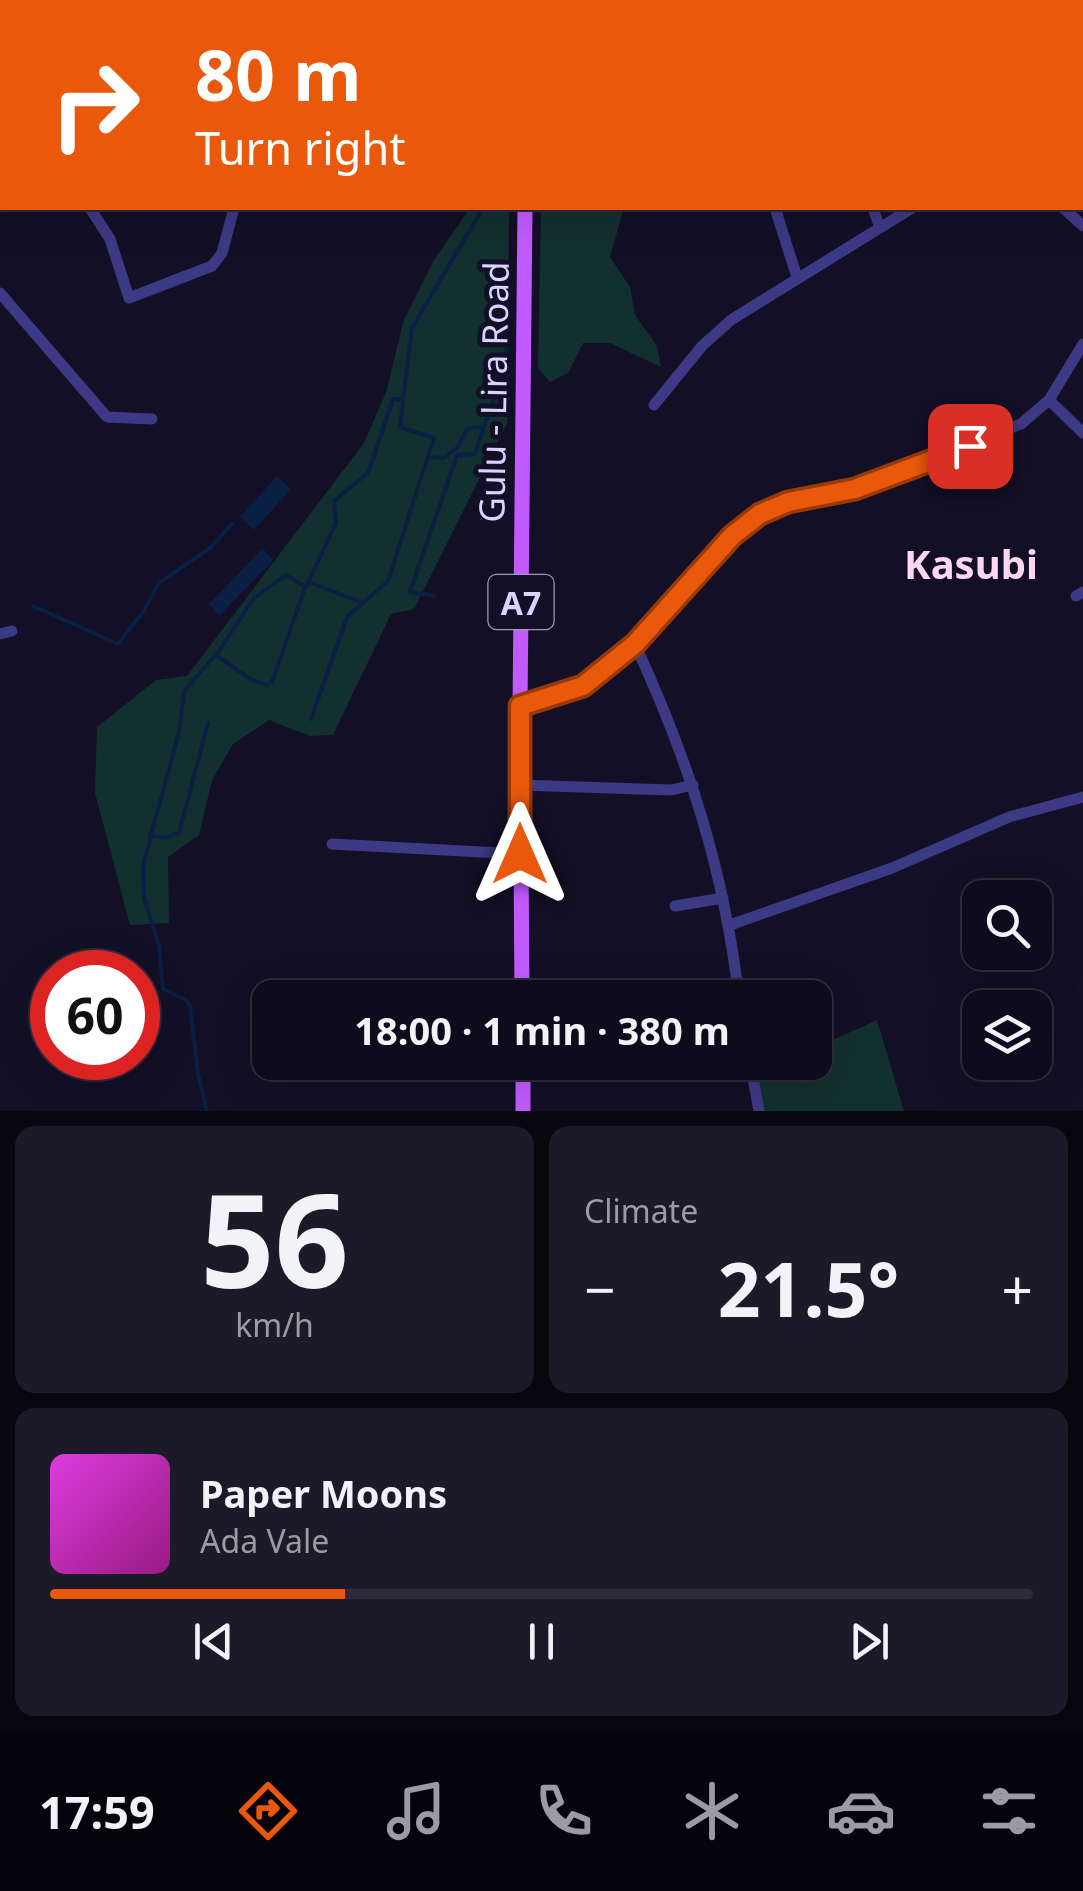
<!DOCTYPE html>
<html lang="en">
<head>
<meta charset="utf-8">
<style>
  :root { --surface:#0e0b1c; --page:#1c1929; --text:#f1f3f6; --muted:#9b9ba3; --line:#2e2b3b; --accent:#ea580c }
  body { margin:0; font-family:"Noto Sans",sans-serif; background:var(--page); color:var(--text); height:100vh; display:flex; flex-direction:column; font-size:38px; white-space:nowrap }
  * { box-sizing:border-box; margin:0 }
  p { font-size:32px; color:var(--muted) }
  .icon { flex:none; width:55px; height:55px; fill:none; stroke:currentColor; stroke-width:2; stroke-linecap:round; stroke-linejoin:round }
  .map { position:relative; height:1111px; overflow:hidden }
  .panel { display:flex; flex-direction:column; gap:15px; padding:15px; background:#08060f; flex:1 }
  .panel>* { flex:none }
  .banner { position:absolute; left:0px; top:0px; width:1085px; height:210px; box-shadow:0 10px 40px #0002,0 0 0 2px var(--line); background:#ea580c; color:#fff; overflow:hidden }
  .tools { position:absolute; left:962px; top:880px; display:grid; gap:20px }
  .tools a { display:grid; place-items:center; width:90px; height:90px; border-radius:20px; background:var(--surface); box-shadow:0 10px 40px #0002,0 0 0 2px var(--line); font-size:50px }
  .speed { position:absolute; left:30px; top:950px; display:flex; gap:20px; font-size:50px; font-weight:700; text-align:center }
  .speed>* { display:grid; place-content:center; width:130px; height:130px; border-radius:50%; background:var(--surface); box-shadow:0 10px 40px #0002,0 0 0 2px var(--line); line-height:1 }
  .speed .limit { border:15px solid #d22; background:#fff; color:#111 }
  .pin { position:absolute; display:grid; place-items:center; width:85px; height:85px; color:#fff; margin:-42px; border-radius:20px; box-shadow:0 5px 15px #0006 }
  .me { position:absolute; width:110px; margin:-55px; rotate:0deg; stroke-linejoin:round; filter:drop-shadow(0 0 8px #0008) }
  .turn { display:flex; align-items:center; gap:35px; height:210px; padding:0 30px; font-size:45px }
  .turn .icon { width:130px; height:130px; stroke-width:2.5 }
  .turn b { display:block; font-size:70px; line-height:85px }
  .big { font-size:75px; font-weight:700; line-height:1.1 }
  .panel .widget { flex:1; display:flex; flex-direction:column; justify-content:center; gap:15px; min-width:0; padding:0 35px; border-radius:20px; background:var(--page) }
  .panel .dial { align-items:center; gap:0 }
  .dial b { font-size:130px; line-height:1 }
  .song { display:flex; align-items:center; gap:30px }
  .cover { width:120px; height:120px; border-radius:15px; background:linear-gradient(135deg,hsl(300 70% 55%),hsl(310 70% 35%)) }
  .played { height:10px; border-radius:5px; background:linear-gradient(90deg,var(--accent) 30%,var(--line) 30%) }
  .keys { display:flex; justify-content:space-around; direction:ltr }
  .heat { display:flex; justify-content:space-between; align-items:center; font-size:55px; direction:ltr }
  .panel .tiles { flex:1; display:grid; gap:15px; grid-template-columns:1fr 1fr }
  .widget:last-child { grid-column:span 2 }
  .trip { position:absolute; left:252px; top:980px; width:580px; height:100px; border-radius:20px; background:var(--surface); box-shadow:0 10px 40px #0002,0 0 0 2px var(--line); font-weight:700; line-height:100px; text-align:center }
  .tab-bar { display:flex; height:160px; justify-content:space-around; align-items:center; background:#06040b; color:var(--muted) }
  .tab-bar .icon { width:70px; height:70px }
  .tab-bar .active { color:var(--accent) }
  .tab-bar b { font-size:45px; color:var(--text) }
  .map>svg:first-child { display:block }
</style>
</head>
<body>
<div class="map">
<svg width="1083" height="1111" viewBox="0 0 1083 1111">
  <rect width="100%" height="100%" fill="#130f26"/>
  <path fill="#12302f" d="M470 208H509L507 423 414 609 391 614 333 735 310 736 269 720 233 744 212 780 199 835 168 857 169 923 130 925 95 793 97 727 156 680 187 676 364 443 387 390 403 322 434 260Z
    M541 208H624L610 257 630 287 635 315 657 346 661 367 610 343H583L568 373 550 382 538 368Z
    M877 1020 904 1111H764L757 1073 781 1063 815 1062V1048Z"/>
  <path fill="#0a1f44" d="M277 476 291 489 254 530 240 517Z
    M263 548 273 561 219 616 209 604Z"/>
  <g fill="none" stroke-linecap="round" stroke-linejoin="round">
    <path stroke="#0a1f44" stroke-width="4" d="M723 2 727 0
      M429 457 444 458 457 448 468 428 484 427
      M309 582 363 603
      M434 596 410 592 457 455 475 454 503 371 501 362 510 339
      M33 606 118 644 143 612 159 583 210 548 232 524
      M216 655 250 679 267 685 272 682 305 588
      M311 719 347 617 388 581 434 438 400 427 403 401
      M150 835 165 838 179 833 208 723
      M207 1111 198 1074 190 1006 186 1000 163 989 159 946 144 897 143 865 179 732 184 691 219 651 253 599 286 575 306 587 336 523 334 501 368 473 393 399 403 400 412 328 483 208"/>
    <path stroke="#3d3a85" stroke-width="11" d="M87 2 90 0
      M0 67 2 68
      M1082 84 1083 83
      M0 95 2 92
      M90 208 110 239 129 298 212 266 222 253 234 208
      M775 208 797 277
      M873 208 880 228
      M1063 208 1083 226
      M0 293 107 417 152 419
      M1049 400 1083 433
      M654 405 702 346 731 320 912 208
      M1076 596 1083 592
      M0 634 12 631
      M635 644C689 761 724 870 739 998
      M520 706 583 686 635 644 732 536 759 514 788 502 855 489 1021 424 1049 400 1083 344
      M520 785 671 790 693 785
      M332 844 520 854
      M675 906 723 898
      M730 925 892 868 1009 817 1083 797
      M750 1062 759 1111"/>
    <path stroke="#c25bff" stroke-width="15" d="M524 2V0
      M522 998 520 706 525 208
      M523 1062V1111"/>
  </g>
  <g fill="none" stroke-linecap="round" stroke-linejoin="round">
    <defs>
      <path id="route" d="M520 854V706L583 686 635 644 732 536 760 514 788 502 855 489 970 446"/>
    </defs>
    <use href="#route" stroke="#983908" stroke-width="25"/>
    <use href="#route" stroke="#ea580c" stroke-width="18"/>
  </g>
  <g text-anchor="middle" dominant-baseline="central" stroke-width="10" stroke-linejoin="round" paint-order="stroke">
    <rect fill="#130f26" stroke="#9e99be" stroke-width="2.5" x="488.5" y="575" width="65" height="54" rx="8"/>
    <g font-size="32" font-weight="bold" fill="#d9d4ff">
      <text x="521" y="602">A7</text>
    </g>
    <g font-size="35" fill="#d9d4ff" stroke="#130f26">
      <text transform="translate(493 392) rotate(-89)">Gulu - Lira Road</text>
    </g>
    <g font-size="40" font-weight="bold" fill="#ffd6f0" stroke="#130f26">
      <text x="971" y="563">Kasubi</text>
    </g>
  </g>
</svg>
<div class="tools">
<a><svg class="icon" aria-label="search" viewBox="0 0 24 24"><circle cx="10" cy="10" r="6"/><path d="M15 15l6 6"/></svg></a>
<a><svg class="icon" aria-label="layers" viewBox="0 0 24 24"><path d="M12 4l9 5-9 5-9-5zM3 14l9 5 9-5"/></svg></a>
</div>
<div class="speed"><div class="limit">60</div></div>
<div class="pin" style="left:970px;top:446px;background:#d93025"><svg class="icon" aria-label="arrive" viewBox="0 0 24 24"><path d="M6 21V4h12l-3 4 3 4H6"/></svg></div>
<svg class="me" style="left:520px;top:854px" viewBox="-20 -20 40 40"><path d="M0-17L14 15 0 8-14 15z" fill="#ea580c" stroke="#fff" stroke-width="4"/></svg>
<div class="trip">18:00 · 1 min · 380 m</div>
<div class="banner">
<div class="turn"><svg class="icon" aria-label="right" viewBox="0 0 24 24"><path d="M7 20v-9h11M14 6l5 5-5 5"/></svg><div><b>80 m</b>Turn right</div></div>
</div>
</div>
<section class="panel">
<div class="tiles">
<div class="widget dial"><b>56</b><p>km/h</p></div>
<div class="widget"><p>Climate</p>
<div class="heat"><a>−</a><b class="big">21.5°</b><a>+</a></div>
</div>
<div class="widget">
<div class="song"><i class="cover"></i><div><b>Paper Moons</b><p>Ada Vale</p></div></div>
<div class="played"></div>
<div class="keys"><svg class="icon" aria-label="previous" viewBox="0 0 24 24"><path d="M18 5L8 12l10 7zM5 5v14"/></svg><svg class="icon" aria-label="pause" viewBox="0 0 24 24"><path d="M8 5v14M16 5v14"/></svg><svg class="icon" aria-label="next" viewBox="0 0 24 24"><path d="M6 5l10 7-10 7zM19 5v14"/></svg></div>
</div>
</div>
</section>
<nav class="tab-bar">
<b>17:59</b>
<svg class="icon active" aria-label="directions" viewBox="0 0 24 24"><path d="M12 3l9 9-9 9-9-9zM9 14v-3h6M13 9l2 2-2 2"/></svg>
<svg class="icon" aria-label="music" viewBox="0 0 24 24"><path d="M9 18V5l10-2v13"/><circle cx="6" cy="18" r="3"/><circle cx="16" cy="16" r="3"/></svg>
<svg class="icon" aria-label="phone" viewBox="0 0 24 24"><path d="M5 4h4l2 5-3 2q2 4 5 5l2-3 5 2v4C11 20 4 13 5 4z"/></svg>
<svg class="icon" aria-label="climate" viewBox="0 0 24 24"><path d="M12 3v18M4 7l16 10M4 17L20 7"/></svg>
<svg class="icon" aria-label="car" viewBox="0 0 24 24"><path d="M5 17H2v-5l4-1 3-4h7l3 4 3 1v5h-3M9 17h6M6 11h13"/><circle cx="7" cy="17" r="2"/><circle cx="17" cy="17" r="2"/></svg>
<svg class="icon" aria-label="filters" viewBox="0 0 24 24"><path d="M4 7h16M4 17h16"/><circle cx="9" cy="7" r="2"/><circle cx="15" cy="17" r="2"/></svg>
</nav>
</body>
</html>
